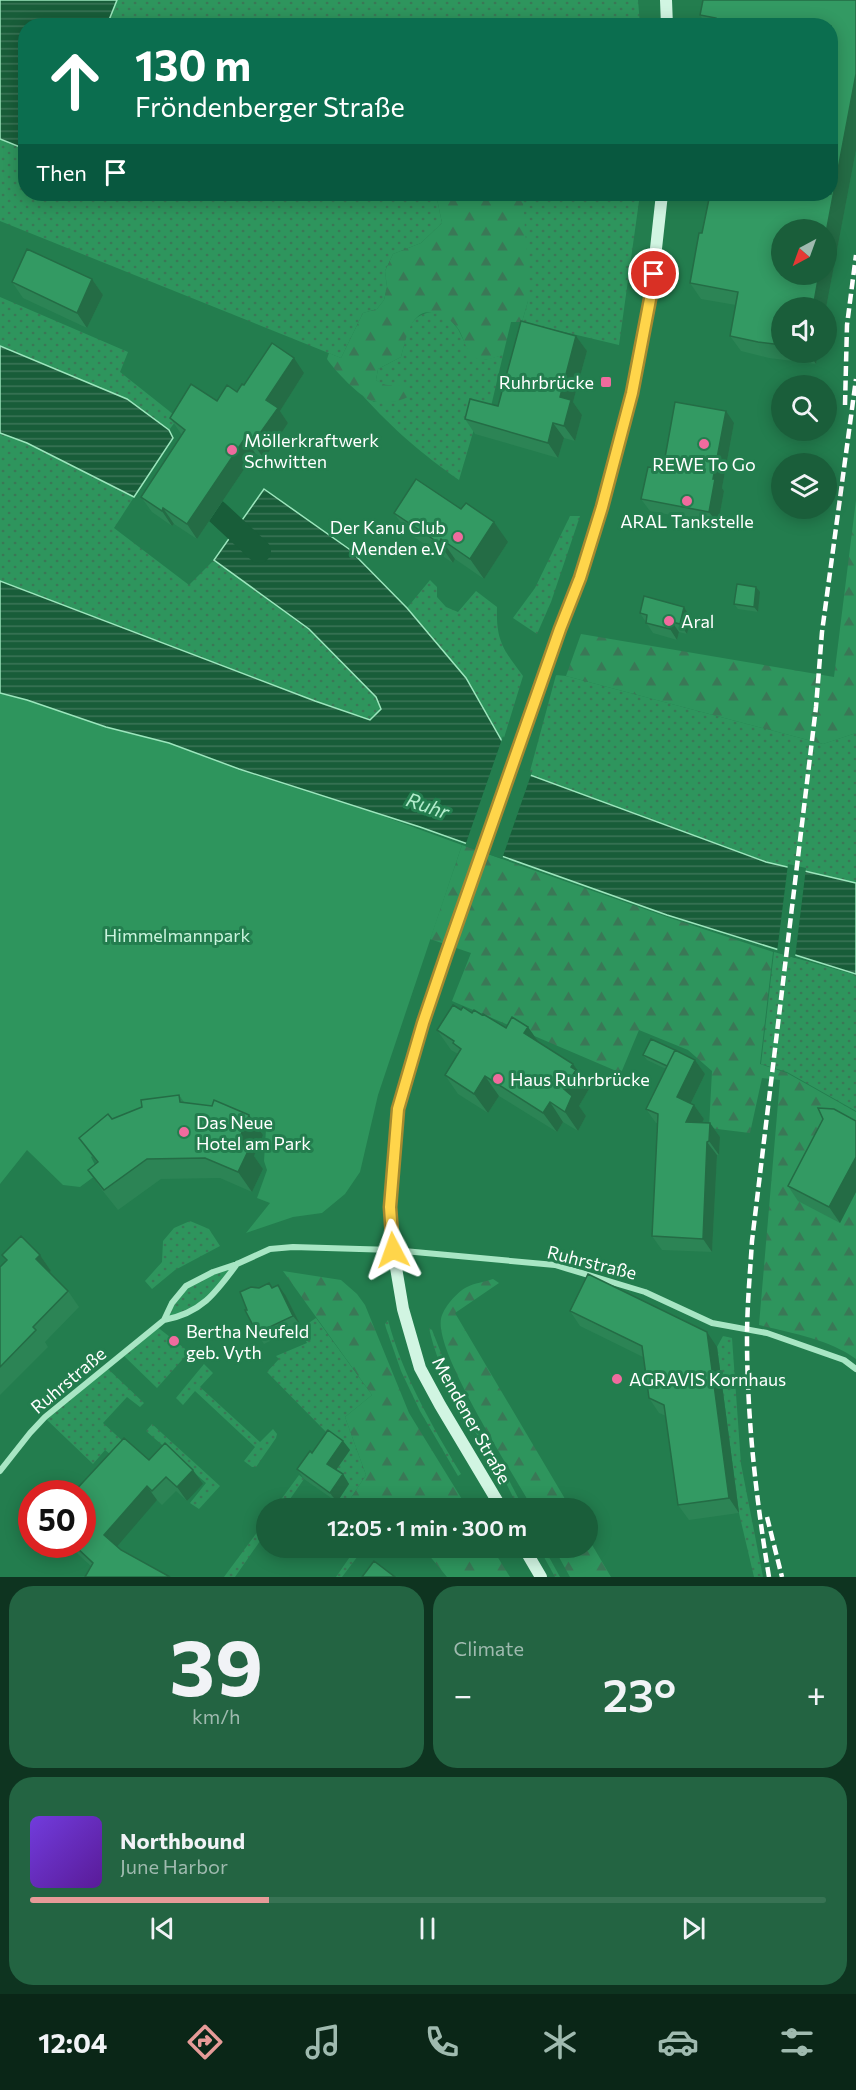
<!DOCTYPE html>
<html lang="en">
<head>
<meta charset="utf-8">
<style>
  :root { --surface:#1a5e3a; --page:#236442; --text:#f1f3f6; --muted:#9fbaaf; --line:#387354; --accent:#e69b98 }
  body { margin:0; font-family:Commissioner,sans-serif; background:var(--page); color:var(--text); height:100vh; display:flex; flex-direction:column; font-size:22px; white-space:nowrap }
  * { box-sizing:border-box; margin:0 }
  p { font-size:20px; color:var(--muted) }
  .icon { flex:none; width:33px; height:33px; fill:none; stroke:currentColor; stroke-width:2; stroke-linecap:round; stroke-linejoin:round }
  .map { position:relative; height:1577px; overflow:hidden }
  .details { display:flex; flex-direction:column; gap:9px; padding:9px; background:#0e3420; flex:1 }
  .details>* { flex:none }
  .banner { position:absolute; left:18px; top:18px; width:820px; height:183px; border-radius:24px; box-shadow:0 3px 15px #0003; background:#0b6e4f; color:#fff; overflow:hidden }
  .needle { width:39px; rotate:221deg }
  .tools { position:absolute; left:771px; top:219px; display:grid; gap:12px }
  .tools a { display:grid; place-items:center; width:66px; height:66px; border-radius:50%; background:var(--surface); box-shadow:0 3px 15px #0003; font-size:30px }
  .speed { position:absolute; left:18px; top:1480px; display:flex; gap:12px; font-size:30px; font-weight:700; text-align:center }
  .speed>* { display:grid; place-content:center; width:78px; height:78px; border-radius:50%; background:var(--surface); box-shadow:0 3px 15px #0003; line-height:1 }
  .speed .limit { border:9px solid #d22; background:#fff; color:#111 }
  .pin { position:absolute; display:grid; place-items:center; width:51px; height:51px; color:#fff; margin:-26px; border:3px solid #fff; border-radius:50%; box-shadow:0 2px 6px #0007 }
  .me { position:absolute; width:66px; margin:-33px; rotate:356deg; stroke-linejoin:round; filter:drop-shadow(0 0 4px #0008) }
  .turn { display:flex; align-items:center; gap:21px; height:126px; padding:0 18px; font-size:27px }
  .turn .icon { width:78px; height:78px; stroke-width:2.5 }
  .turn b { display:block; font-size:42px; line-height:51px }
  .then { display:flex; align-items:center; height:57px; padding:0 18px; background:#0003; gap:12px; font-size:22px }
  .big { font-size:45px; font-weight:600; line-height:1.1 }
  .details .tile { flex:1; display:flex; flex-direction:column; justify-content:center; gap:9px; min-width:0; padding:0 21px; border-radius:24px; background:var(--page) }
  .details .dial { align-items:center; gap:0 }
  .dial b { font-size:78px; line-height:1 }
  .song { display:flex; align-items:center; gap:18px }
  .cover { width:72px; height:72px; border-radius:9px; background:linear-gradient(135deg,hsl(260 70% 55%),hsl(270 70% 35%)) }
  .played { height:6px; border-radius:3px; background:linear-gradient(90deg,var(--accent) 30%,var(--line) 30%) }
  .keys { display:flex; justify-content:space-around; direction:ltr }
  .heat { display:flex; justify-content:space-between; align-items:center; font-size:33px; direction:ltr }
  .details .tiles { flex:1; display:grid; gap:9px; grid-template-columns:1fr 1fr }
  .tile:last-child { grid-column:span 2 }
  .trip { position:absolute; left:256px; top:1498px; width:342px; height:60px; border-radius:30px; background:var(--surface); box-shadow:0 3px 15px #0003; font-weight:600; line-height:60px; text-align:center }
  .dock { display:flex; height:96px; justify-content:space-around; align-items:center; background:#0a2617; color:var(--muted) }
  .dock .icon { width:42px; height:42px }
  .dock .selected { color:var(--accent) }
  .dock b { font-size:27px; color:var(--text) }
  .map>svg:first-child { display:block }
</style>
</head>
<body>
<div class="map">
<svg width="856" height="1577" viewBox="0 0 856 1577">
  <defs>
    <pattern id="grass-dots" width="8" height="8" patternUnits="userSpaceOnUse" patternTransform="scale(1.5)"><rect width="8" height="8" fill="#2e955d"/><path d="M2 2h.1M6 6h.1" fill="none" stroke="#3a7856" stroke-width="1.8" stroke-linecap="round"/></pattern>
    <pattern id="forest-firs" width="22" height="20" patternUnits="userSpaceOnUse" patternTransform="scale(1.5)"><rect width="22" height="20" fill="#2e955d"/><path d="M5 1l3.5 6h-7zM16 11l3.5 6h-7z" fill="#3a7856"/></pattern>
    <pattern id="water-rules" width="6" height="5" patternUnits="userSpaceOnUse" patternTransform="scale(1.5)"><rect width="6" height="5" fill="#185d39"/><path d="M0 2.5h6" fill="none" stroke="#3b7557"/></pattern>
  </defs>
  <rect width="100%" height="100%" fill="#237d4e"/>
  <path fill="url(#grass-dots)" d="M117 0H638L640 25 107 26Z
    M0 139 25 149 26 194H436L442 223 421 243 393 254 385 271 387 287 384 300 377 309 363 313 341 358 0 221Z
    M517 194H640L619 345 522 322 528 301Z
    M0 297 128 352 120 372 178 418 169 430 127 399 0 346Z
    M432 312 448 317 458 329 468 349 484 360 503 355 489 415 479 412 459 480C422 454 394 430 363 396L374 402 397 401 398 387 384 386 376 380 378 369 401 357C407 336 407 315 432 312Z
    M0 433 27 443 134 497 114 528 189 585 214 560 309 629 375 697 381 709 370 720 315 701 0 581Z
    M570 516H580L551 602 537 634 513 618 535 588Z
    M430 580 437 587V597L446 607 458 612 476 591 497 607C496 641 503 649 523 676L503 741 466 679 407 608Z
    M556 675 566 676 823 744 856 733V883L766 862 529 775Z
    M774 952 856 975V1111L787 1072 761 1064Z
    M190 1221 209 1229 220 1246 175 1270 152 1289 145 1281 162 1262 163 1241 174 1228Z
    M237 1264 200 1306 164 1320 186 1286Z
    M316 1318 372 1395 345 1417 366 1475 345 1507 337 1502 349 1484 312 1458 329 1435 267 1372 279 1359 276 1356 307 1343 300 1329Z
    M388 1320C403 1376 431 1424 461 1474L458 1476 420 1411 401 1371 386 1328 385 1324Z
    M156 1326 189 1352 157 1388 122 1354Z
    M429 1328 432 1330 452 1381 495 1455 491 1457C466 1418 439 1374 429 1328Z
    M723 1336 732 1338 741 1464 763 1577H754L739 1513 717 1347Z
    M204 1364 213 1373 200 1387 260 1442 273 1429 277 1434 276 1438 256 1467H252L244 1461 255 1447 195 1391 183 1405 176 1398Z
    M106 1367 144 1403 140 1407 127 1397 103 1423 127 1445 115 1458 105 1450 93 1464 45 1418Z
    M152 1424 220 1486 199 1509 190 1503 206 1483 146 1431Z
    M503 1469 524 1509H519L500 1471Z
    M299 1475 304 1479 283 1509H274Z
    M267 1519V1531L235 1577H224Z
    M356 1548H364L342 1577H336Z
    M539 1548H544L560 1577H555Z"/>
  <path fill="url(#forest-firs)" d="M436 194H517L523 204 529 278 528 301 522 322H511L503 355C494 357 484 363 476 358 466 352 464 339 459 330 453 321 446 317 437 314 411 304 406 340 401 357L378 369 376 380C390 390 400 382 410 388L409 396C401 402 382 404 372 401 360 397 334 370 327 359L329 353 341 358 363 313 377 309 384 300 387 287 385 271 393 254 421 243 442 223Z
    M856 500V733L823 744 566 676 581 634 834 677Z
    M462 845 667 917 773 952 760 1064 787 1073 856 1112V1359C829 1339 791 1333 759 1325L780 1080 762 1078 750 1133 709 1128 712 1071 688 1050 639 1030 621 1073 452 1001 471 953 430 939Z
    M283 1271 341 1280 357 1294 365 1305 409 1413 468 1509H348L345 1507 366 1475 345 1417 372 1395Z
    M493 1279 499 1283 455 1313 571 1509H533C513 1473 435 1354 441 1319 443 1308 457 1292 467 1287 474 1283 485 1282 493 1279Z
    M588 1538 611 1577H570L554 1548H588Z
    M423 1548H492L510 1577H447Z"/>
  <path fill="#2e955d" d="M0 693 27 700 106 727 169 743 239 770 380 815 462 845 378 1095 360 1172 345 1194 322 1213 293 1217 246 1233 270 1203 257 1198 267 1170 264 1161 266 1129 227 1117 122 1131 91 1157 99 1173 80 1187 63 1185 27 1150 0 1184Z"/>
  <path fill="url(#water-rules)" stroke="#9ce6bd" stroke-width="1.5" d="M0 0H117L107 25 26 26 25 149 0 139Z
    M0 346 127 399 169 430 173 438 134 497 27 443 0 433Z
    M264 489 349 549 407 608 466 678 519 771 766 862 856 883V974L667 915 420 827 239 769 169 743 106 727 27 700 0 693V581L315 701 370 720 381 709 376 697 309 629 214 560Z"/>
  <path fill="#237d4e" d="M503 736 521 769 532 772 502 859 465 846Z
    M788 864 806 868 795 958 777 952Z"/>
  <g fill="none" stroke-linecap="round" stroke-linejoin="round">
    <path stroke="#185d39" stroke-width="24" d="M217 512 259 551"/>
    <path stroke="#a8e6c4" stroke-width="6" d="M164 1320C201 1313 215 1294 237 1264
      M0 1471 30 1433 45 1417 164 1320 172 1303 186 1286 213 1272 237 1264 270 1249 293 1247 393 1250 555 1265 645 1292 712 1323 767 1333 844 1360 856 1369"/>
    <path stroke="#d1f5e2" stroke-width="12" d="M666 0 667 26
      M502 1509 440 1405 420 1368 403 1309 393 1250 390 1207 398 1109 423 1023 560 629 580 578 602 507 632 393 651 294 662 194
      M524 1548 541 1577"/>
    <path stroke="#fff" stroke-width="4.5" stroke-dasharray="10 4.5" stroke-linecap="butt" d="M845 405 847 325 856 255
      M767 1517 782 1577
      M769 1577C756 1498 747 1418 747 1338 747 1306 750 1274 752 1241L816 707 822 632 856 379"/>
  </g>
  <path fill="#2c8455" d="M856 0V150L826 308H782V352H818L816 364 769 358 741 351 730 336 736 305 701 299 690 283 702 233 831 26H707L700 15Z
    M92 279 103 295 87 328 23 298 12 282Z
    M576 336 587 351 573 402 582 415 575 441 564 438 558 458 475 434 465 419 498 406Z
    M304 373 280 411 288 423 264 459 255 453 197 539 174 524 172 526 152 512 141 497 182 435 170 418 217 401 237 392 244 385Z
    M734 423 722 488 724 491 718 524 650 511 641 499 663 469Z
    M394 513 508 542 484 579 455 559 453 563 408 533Z
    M760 592 758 612 738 609 734 604Z
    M684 607 691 618 687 634 679 632 677 640 653 633 640 613Z
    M461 1010 482 1015 506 1028 528 1027 538 1042 573 1064 587 1083 586 1085 589 1089 579 1106 586 1116 578 1131 563 1122 557 1132 499 1096 488 1113 458 1094 445 1075 458 1054 451 1050 437 1030Z
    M643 1055 695 1060 705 1074 691 1103 694 1105 704 1119 702 1123H710L720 1137 719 1155H717L712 1252 662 1250 652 1236 657 1123H656L646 1109 666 1069 647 1060Z
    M179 1095 184 1102 249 1115 263 1135 254 1156 263 1169 252 1192 220 1178 161 1179 118 1210 102 1190 88 1170 97 1163 79 1138 112 1119Z
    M856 1121V1192L840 1223 798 1201 788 1186Z
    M2 1255H40L51 1271 50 1273 68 1291 79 1307 45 1342 48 1347 0 1395V1267L6 1261Z
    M269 1283 273 1288 286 1296 301 1326 264 1344 257 1333 247 1310 259 1288Z
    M570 1311 717 1347 739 1513 689 1520 678 1505 666 1416 659 1413 649 1398 643 1357 580 1326Z
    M343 1441 350 1450 336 1470 343 1474 349 1484 337 1502 304 1479 297 1469 312 1453Z
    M149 1460 203 1484 187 1501 176 1491 162 1505 157 1500 91 1566 68 1545H82Z"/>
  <path fill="#246c45" d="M856 74V150L826 308H813L819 274H826V233Z
    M92 279 103 295 87 328 77 313Z
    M576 336 587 351 573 402 582 415 575 441 564 426 560 397Z
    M808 352H818L816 364Z
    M294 358 304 373 280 411 288 423 264 459 253 443 266 400Z
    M726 411 734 423 722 488 724 491 718 524 709 512 713 479Z
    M553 423 564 438 558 458 548 443Z
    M245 438 255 453 197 539 187 524Z
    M163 508 174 524 172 526 162 511Z
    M494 522 508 542 484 579 470 559Z
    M441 539 455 559 453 563 439 543Z
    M756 587 760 592 758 612 754 607Z
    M684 607 691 618 687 634 680 624Z
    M672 622 679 632 677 640 670 629Z
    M528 1027 542 1047 524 1033Z
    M695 1060 705 1074 687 1111 677 1097Z
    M573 1064 587 1083 586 1085 589 1089 579 1106 586 1116 578 1131 565 1112 564 1089Z
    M485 1076 499 1096 488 1113 474 1094Z
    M550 1102 563 1122 557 1132 543 1113Z
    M694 1105 704 1119 696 1135 686 1122Z
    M249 1115 263 1135 254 1156 263 1169 252 1192 238 1172 237 1144Z
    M710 1123 720 1137 719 1155 709 1141Z
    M707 1142 717 1155 712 1252 703 1239Z
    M856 1157V1192L840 1223 829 1207Z
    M40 1255 51 1271 47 1275 36 1259Z
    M278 1285 286 1296 301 1326 293 1316Z
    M707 1332 717 1347 739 1513 729 1498Z
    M343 1441 350 1450 334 1473 327 1464Z
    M193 1470 203 1484 187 1501 177 1487Z
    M343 1474 349 1484 337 1502 330 1493Z
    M147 1486 157 1500 114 1550 104 1535Z"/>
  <path fill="#339a63" stroke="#246c45" stroke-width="1.5" d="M703 0H856V74L826 233V230H782V274H819L813 308H782V345L758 342 730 336 738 292 690 283 699 233H702L710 194H831V26H715L716 18 700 15Z
    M27 249 92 279 77 313 12 282Z
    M521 321 576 336 560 397 571 400 564 426 553 423 548 443 465 419 470 399 498 406Z
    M272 343 294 358 266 400 278 408 253 443 245 438 187 524 163 508 162 511 141 497 185 430 170 418 191 384 217 401 227 385 237 392 242 384 244 385Z
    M675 402 726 411 713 479H715L709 512 641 499 648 467 663 469Z
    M416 479 461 509 466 503 494 522 470 559 441 539 439 543 394 513Z
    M737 584 756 587 754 607 734 604Z
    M644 596 684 607 680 624 672 622 670 629 646 623 647 615 640 613Z
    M453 1005 461 1010 463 1007 472 1013 474 1010 482 1015 483 1014 506 1028 512 1017 528 1027 524 1033 573 1064 571 1067 576 1070 564 1089 572 1096 565 1112 550 1102 543 1113 485 1076 474 1094 445 1075 461 1049 453 1043 454 1041 437 1030Z
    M651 1039 675 1050 667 1066 643 1055Z
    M675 1050 695 1060 677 1097 694 1105 686 1122 710 1123 709 1141 707 1142 703 1239 652 1236 658 1114 646 1109Z
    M179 1095 180 1102 212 1106 214 1100 249 1115 237 1144 249 1149 238 1172 205 1158 147 1159 104 1190 88 1170 98 1162 79 1138 108 1114 112 1119 142 1107 141 1100Z
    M818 1108 834 1109 856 1121V1157L829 1207 788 1186 823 1119Z
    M21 1236 40 1255 36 1259 68 1291 33 1327 36 1330 0 1367V1267L7 1260 2 1255Z
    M588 1274 707 1332 729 1498 678 1505 664 1405 649 1398 642 1346 570 1311Z
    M269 1283 272 1288 278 1285 293 1316 257 1333 245 1310H247L240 1292 251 1287 259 1288Z
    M328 1430 343 1441 327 1464 343 1474 330 1493 297 1469 310 1451 312 1453Z
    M124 1438 149 1460 165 1443 193 1470 177 1487 166 1477 152 1491 147 1486 104 1535 121 1550 170 1577H85L93 1563 74 1545H82V1494H72Z
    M374 1561 395 1577H362Z"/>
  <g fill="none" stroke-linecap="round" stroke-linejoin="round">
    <defs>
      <path id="route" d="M393 1250 390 1207 398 1109 423 1023 446 955 560 629 580 578 602 507 632 393 651 294 654 274"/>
    </defs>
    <use href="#route" stroke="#a68a30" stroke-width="15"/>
    <use href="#route" stroke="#ffd54a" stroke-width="10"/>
  </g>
  <g fill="#f06b9e" stroke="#237d4e" stroke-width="2">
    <rect x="600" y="376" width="12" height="12" rx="3"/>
    <circle cx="704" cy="444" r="6"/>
    <circle cx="232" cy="450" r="6"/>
    <circle cx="687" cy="501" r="6"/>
    <circle cx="458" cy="537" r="6"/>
    <circle cx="669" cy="621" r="6"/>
    <circle cx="498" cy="1079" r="6"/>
    <circle cx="184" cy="1132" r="6"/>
    <circle cx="174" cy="1341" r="6"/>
    <circle cx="617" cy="1379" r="6"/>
  </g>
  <g text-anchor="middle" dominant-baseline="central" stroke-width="6" stroke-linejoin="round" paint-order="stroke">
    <g font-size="18" fill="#fff" stroke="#237d4e" text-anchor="start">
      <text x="594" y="382" text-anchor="end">Ruhrbrücke</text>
      <text x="244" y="440">Möllerkraftwerk<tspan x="244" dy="21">Schwitten</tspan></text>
      <text x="704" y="464" text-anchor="middle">REWE To Go</text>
      <text x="687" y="521" text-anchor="middle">ARAL Tankstelle</text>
      <text x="446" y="527" text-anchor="end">Der Kanu Club<tspan x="446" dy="21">Menden e.V</tspan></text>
      <text x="681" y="621">Aral</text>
      <text x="510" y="1079">Haus Ruhrbrücke</text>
      <text x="196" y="1122">Das Neue<tspan x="196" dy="21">Hotel am Park</tspan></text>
      <text x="186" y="1331">Bertha Neufeld<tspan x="186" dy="21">geb. Vyth</tspan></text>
      <text x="629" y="1379">AGRAVIS Kornhaus</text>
    </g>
    <g font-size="18" fill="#cbf4de" stroke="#237d4e">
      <text x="177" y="935">Himmelmannpark</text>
    </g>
    <g font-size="18" fill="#fff" stroke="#237d4e">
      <text transform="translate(592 1262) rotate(14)">Ruhrstraße</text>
      <text transform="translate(68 1380) rotate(-40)">Ruhrstraße</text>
      <text transform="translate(472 1420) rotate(61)">Mendener Straße</text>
    </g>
    <g font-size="20" font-style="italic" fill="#b3edcd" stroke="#237d4e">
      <text transform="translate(428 805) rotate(19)">Ruhr</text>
    </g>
  </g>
</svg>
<div class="tools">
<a><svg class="needle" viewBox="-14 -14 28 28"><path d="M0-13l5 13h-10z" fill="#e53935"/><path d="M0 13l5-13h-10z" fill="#9fbaaf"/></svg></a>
<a><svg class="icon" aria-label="sound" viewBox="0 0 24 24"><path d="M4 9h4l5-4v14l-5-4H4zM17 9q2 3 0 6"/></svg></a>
<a><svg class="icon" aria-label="search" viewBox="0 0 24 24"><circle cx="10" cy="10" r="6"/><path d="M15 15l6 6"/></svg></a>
<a><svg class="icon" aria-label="layers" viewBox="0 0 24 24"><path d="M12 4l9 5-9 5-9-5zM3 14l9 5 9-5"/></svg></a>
</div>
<div class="speed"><div class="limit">50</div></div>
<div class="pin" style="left:654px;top:274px;background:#d93025"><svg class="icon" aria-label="arrive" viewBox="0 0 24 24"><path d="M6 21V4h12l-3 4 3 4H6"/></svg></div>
<svg class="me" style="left:393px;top:1250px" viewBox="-20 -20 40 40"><path d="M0-17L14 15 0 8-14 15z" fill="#ffd54a" stroke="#fff" stroke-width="4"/></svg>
<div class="trip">12:05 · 1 min · 300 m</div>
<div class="banner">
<div class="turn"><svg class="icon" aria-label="ahead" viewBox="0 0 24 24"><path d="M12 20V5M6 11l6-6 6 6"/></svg><div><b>130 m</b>Fröndenberger Straße</div></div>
<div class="then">Then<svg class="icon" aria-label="arrive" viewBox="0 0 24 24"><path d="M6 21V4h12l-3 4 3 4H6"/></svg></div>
</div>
</div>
<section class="details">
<div class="tiles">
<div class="tile dial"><b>39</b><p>km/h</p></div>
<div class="tile"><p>Climate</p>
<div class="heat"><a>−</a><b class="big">23°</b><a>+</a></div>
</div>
<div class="tile">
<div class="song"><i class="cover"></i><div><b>Northbound</b><p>June Harbor</p></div></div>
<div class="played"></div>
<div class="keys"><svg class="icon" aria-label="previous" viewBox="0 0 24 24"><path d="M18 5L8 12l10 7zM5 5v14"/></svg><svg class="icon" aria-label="pause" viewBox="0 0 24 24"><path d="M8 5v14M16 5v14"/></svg><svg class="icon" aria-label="next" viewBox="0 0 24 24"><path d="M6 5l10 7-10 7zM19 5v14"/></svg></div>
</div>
</div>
</section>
<nav class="dock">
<b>12:04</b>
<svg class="icon selected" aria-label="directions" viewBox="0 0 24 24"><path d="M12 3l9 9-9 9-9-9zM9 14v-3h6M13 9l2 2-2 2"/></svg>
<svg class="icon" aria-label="music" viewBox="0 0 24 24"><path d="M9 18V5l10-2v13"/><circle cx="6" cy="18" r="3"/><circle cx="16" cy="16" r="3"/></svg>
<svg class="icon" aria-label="phone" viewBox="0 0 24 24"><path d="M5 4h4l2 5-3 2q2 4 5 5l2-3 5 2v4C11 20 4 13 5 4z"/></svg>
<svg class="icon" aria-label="climate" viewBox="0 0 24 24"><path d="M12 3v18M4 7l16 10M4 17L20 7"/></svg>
<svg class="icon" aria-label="car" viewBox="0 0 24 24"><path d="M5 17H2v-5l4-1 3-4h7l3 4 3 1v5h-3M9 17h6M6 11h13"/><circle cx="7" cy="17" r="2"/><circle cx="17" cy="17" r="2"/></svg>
<svg class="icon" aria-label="filters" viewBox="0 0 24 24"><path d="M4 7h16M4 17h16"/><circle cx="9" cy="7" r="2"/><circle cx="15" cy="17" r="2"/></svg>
</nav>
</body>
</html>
